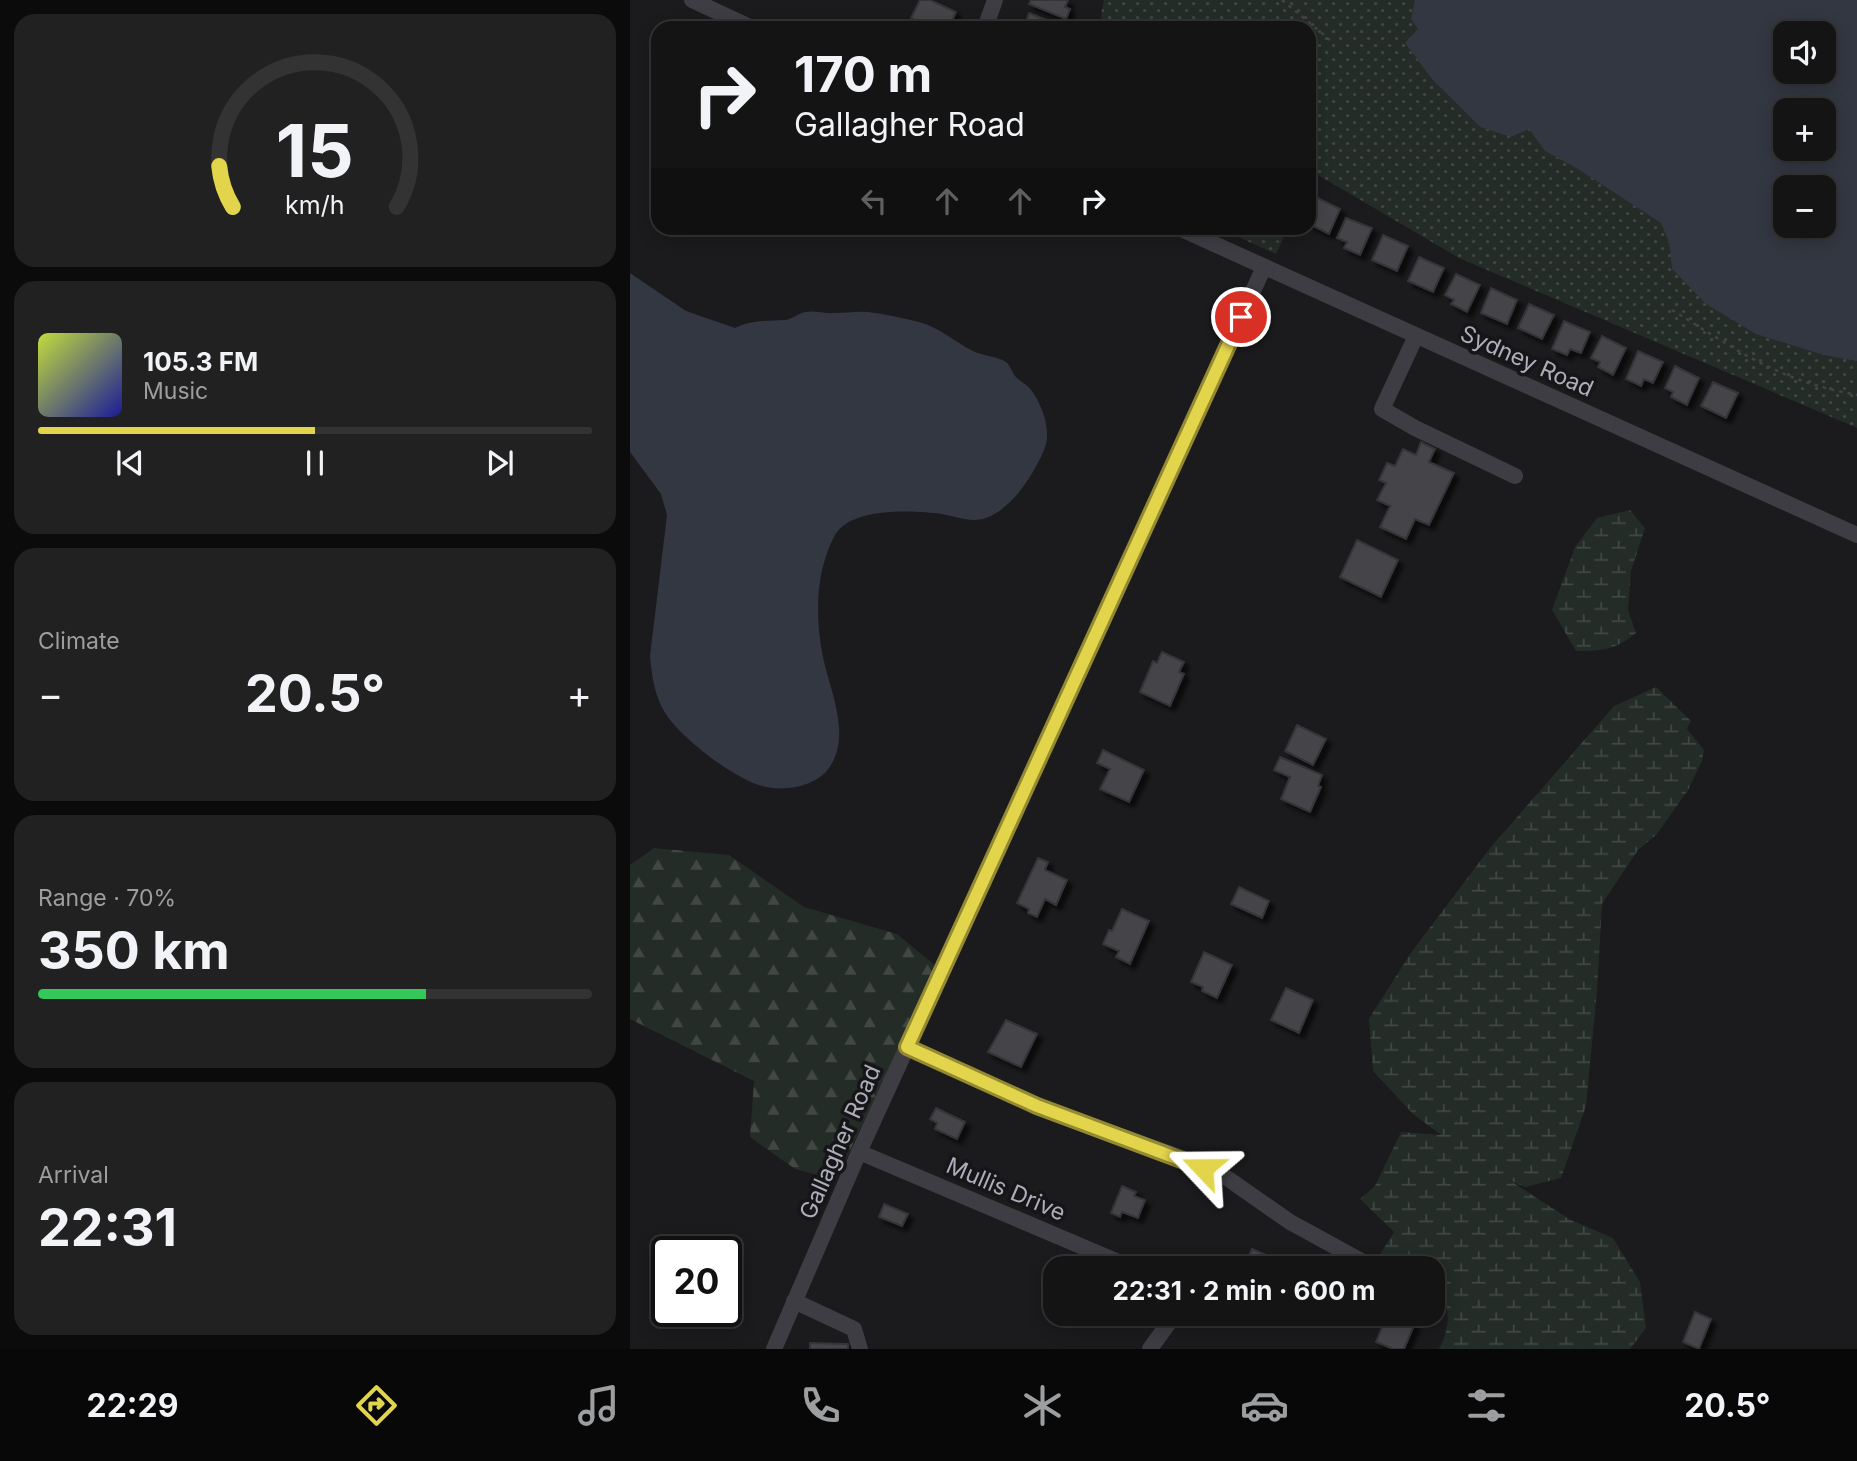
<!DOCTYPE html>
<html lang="en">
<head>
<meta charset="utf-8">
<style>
  :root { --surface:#141415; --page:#212122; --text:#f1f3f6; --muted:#9d9ea0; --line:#333334; --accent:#e3d54b }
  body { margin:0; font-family:Inter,sans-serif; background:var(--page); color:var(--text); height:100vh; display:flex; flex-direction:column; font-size:26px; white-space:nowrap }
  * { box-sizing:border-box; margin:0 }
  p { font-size:23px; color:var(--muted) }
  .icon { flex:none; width:38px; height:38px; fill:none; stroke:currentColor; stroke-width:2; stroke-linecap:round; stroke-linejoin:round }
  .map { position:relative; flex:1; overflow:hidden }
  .sheet { display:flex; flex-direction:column; gap:14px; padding:14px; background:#0b0b0c; width:630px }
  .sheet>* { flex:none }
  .hud { position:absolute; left:21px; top:21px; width:665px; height:214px; border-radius:21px; box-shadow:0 4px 18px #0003,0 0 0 2px var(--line); background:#141415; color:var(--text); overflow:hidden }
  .buttons { position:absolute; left:1143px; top:21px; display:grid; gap:14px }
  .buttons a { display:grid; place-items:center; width:63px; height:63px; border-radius:14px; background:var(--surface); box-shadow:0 4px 18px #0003,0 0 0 2px var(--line); font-size:35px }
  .speed { position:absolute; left:21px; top:1236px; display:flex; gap:14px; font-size:35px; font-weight:700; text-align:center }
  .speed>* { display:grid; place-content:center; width:91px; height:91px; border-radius:50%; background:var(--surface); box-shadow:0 4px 18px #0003,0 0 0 2px var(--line); line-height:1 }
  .speed .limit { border:4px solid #111; border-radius:10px; background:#fff; color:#111 }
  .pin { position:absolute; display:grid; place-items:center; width:60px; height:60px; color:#fff; margin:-30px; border:4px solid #fff; border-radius:50%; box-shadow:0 2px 7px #0007 }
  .me { position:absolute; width:77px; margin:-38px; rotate:293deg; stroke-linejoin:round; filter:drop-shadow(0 0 5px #0008) }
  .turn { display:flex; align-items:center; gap:24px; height:147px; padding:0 28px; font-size:32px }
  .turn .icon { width:91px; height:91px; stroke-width:2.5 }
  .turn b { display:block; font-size:49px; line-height:60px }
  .lanes { display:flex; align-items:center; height:66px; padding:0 28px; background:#0003; justify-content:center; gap:35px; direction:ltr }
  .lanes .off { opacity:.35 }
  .big { font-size:52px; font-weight:700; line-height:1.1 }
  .sheet .card { flex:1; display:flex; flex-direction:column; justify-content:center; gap:10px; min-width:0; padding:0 24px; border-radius:21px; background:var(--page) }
  .sheet .dial { align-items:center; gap:0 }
  .dial svg { height:182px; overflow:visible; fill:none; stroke:var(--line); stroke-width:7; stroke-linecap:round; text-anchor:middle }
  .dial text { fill:var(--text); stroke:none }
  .song { display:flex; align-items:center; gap:21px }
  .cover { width:84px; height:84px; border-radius:10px; background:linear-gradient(135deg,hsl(70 70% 55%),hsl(240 70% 35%)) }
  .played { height:7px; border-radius:4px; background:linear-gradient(90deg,var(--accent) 50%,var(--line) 50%) }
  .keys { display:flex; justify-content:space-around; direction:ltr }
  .heat { display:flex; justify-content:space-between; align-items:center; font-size:38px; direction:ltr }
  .charge { height:10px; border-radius:5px; background:linear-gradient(90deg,#34c759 70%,var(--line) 0) }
  .trip { position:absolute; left:413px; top:1256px; width:402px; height:70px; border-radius:21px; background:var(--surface); box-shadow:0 4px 18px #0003,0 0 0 2px var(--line); font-weight:700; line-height:70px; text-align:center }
  .tabs { display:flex; height:112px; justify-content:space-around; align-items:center; background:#080808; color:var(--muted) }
  .tabs .icon { width:49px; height:49px }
  .tabs .on { color:var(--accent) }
  .tabs b { font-size:32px; color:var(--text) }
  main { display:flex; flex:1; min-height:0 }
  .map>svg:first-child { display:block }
</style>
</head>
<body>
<main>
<section class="sheet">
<div class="card dial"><svg viewBox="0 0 100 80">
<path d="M14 69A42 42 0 1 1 86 69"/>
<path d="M14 69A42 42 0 0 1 8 51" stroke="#e3d54b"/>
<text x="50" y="56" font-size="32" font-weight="700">15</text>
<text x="50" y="72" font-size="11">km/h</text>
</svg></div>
<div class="card">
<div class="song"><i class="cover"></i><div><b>105.3 FM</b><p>Music</p></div></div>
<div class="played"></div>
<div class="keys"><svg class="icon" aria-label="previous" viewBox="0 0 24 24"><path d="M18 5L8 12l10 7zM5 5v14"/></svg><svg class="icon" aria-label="pause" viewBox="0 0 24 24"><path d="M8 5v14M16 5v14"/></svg><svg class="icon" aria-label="next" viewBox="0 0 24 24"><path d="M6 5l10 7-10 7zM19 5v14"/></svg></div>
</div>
<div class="card"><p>Climate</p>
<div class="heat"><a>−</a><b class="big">20.5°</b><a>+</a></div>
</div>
<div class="card"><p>Range · 70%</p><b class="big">350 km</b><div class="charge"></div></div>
<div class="card"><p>Arrival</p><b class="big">22:31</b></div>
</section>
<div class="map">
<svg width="1227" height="1349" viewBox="0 0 1227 1349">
  <defs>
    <pattern id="grass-dots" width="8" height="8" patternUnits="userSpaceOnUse" patternTransform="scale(1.75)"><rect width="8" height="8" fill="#242c27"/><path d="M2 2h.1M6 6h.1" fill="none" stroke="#414844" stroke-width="1.8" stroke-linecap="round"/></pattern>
    <pattern id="forest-firs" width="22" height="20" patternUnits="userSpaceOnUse" patternTransform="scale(1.75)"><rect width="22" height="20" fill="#242c27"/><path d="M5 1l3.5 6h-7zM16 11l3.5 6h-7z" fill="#414844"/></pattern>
    <pattern id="wetland-marsh" width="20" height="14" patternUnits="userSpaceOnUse" patternTransform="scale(1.75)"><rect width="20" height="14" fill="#242c27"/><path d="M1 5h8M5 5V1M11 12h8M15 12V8" fill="none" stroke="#414844"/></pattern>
    <filter id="shadow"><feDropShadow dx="5" dy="5" stdDeviation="2" flood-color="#0009"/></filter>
  </defs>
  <rect width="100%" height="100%" fill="#1b1a1c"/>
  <path fill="url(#grass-dots)" fill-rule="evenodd" d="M474 0H1227V428L829 258 683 172 679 181V28H473L471 15ZM1155 33H1194V72H1155ZM1155 110H1194V149H1155ZM1155 187H1194V226H1155Z
    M588 228H658L646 254Z"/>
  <path fill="url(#forest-firs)" d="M24 848 99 855 174 907 267 934 307 967 206 1180 165 1169 120 1137 124 1081 0 1019V865Z"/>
  <path fill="url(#wetland-marsh)" d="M1000 510 1015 528 1001 571 998 610 1006 633C985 650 972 651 946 651L922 610 945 547 967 518Z
    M1026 687 1061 721 1057 729 1074 750 1072 761 1058 790 1027 834 1008 850 972 904 967 991 956 1106 931 1178 895 1187 879 1180 939 1219 983 1238 1010 1282 1016 1328 1000 1349H809C821 1327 822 1301 803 1284V1269H777L749 1256 764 1232 730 1199 745 1186 771 1132 811 1135 783 1114 743 1071 739 1019 780 954 860 848 984 706Z"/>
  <path fill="#333741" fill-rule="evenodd" d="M785 0H1227V361L1194 355 1126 334 1076 304 1042 269 1039 242 1031 223 948 169 915 151 899 129 881 137 850 127 802 79 775 43 788 29 781 19ZM1155 33H1194V72H1155ZM1155 110H1194V149H1155ZM1155 187H1194V226H1155Z
    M0 273 56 311 105 328C120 320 138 321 155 320 163 319 168 313 176 312 185 310 195 314 204 313 216 313 227 311 238 312 255 314 272 318 289 322 309 327 325 342 343 351 353 356 367 356 376 362 380 365 382 372 385 376 390 382 398 385 402 391 413 407 422 432 414 450 404 474 382 509 356 518 342 523 327 517 312 514 283 510 221 507 205 535 186 570 185 614 192 652 198 687 223 734 199 768 186 787 153 792 132 786 103 778 49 737 34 711 24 694 22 676 20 656L37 515 31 494 0 452Z"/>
  <path fill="#454449" stroke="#353438" stroke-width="2" filter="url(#shadow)" d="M290 0H300L326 12 319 28H303L281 18Z
    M401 0H438L435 7 440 9 436 19 399 4Z
    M399 13 436 28H394Z
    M686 197 710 209 699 234 679 224V212Z
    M716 218 742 228 730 255 714 248 717 242 707 238Z
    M753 235 778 246 767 271 742 260Z
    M789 257 814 268 803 292 778 281Z
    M826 274 850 285 837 312 821 304 824 300 815 295Z
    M861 288 887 300 877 324 851 313Z
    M899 304 924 315 912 339 888 328Z
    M934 321 960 332 951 353 940 349 937 355 922 349Z
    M972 336 996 348 983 375 968 367 970 362 961 358Z
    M1008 351 1033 362 1023 383 1014 379 1011 386 996 379Z
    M1045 366 1069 378 1057 405 1041 397 1043 392 1035 388Z
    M1083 382 1108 393 1096 418 1071 406Z
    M791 442 805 449 799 462 824 473 799 525 785 519 776 539 750 527 760 506 747 500 756 483 749 480 757 463 765 466 773 449 786 455Z
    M727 540 768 560 751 597 710 577Z
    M532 652 554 662 549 672 554 674 540 706 510 692 523 661 527 663Z
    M667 725 696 739 683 765 655 751Z
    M473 750 514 770 499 802 470 789 480 769 467 763Z
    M650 757 692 775 688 786 691 787 680 812 651 799 660 777 644 770Z
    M408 858 418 862 415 870 437 880 426 905 415 899 407 917 398 913 399 909 387 903Z
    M609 887 639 901 632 918 601 904Z
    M492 909 519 921 500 964 486 957 489 951 473 944 479 930 482 931Z
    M574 952 602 965 587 998 572 991 573 987 561 982Z
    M656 988 683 1000 669 1033 641 1020Z
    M376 1020 407 1034 391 1067 358 1052Z
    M306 1108 335 1122 327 1139 305 1129 307 1123 300 1119Z
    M492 1186 506 1192 504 1196 515 1200 508 1218 492 1212 490 1217 481 1213Z
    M254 1204 278 1214 272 1226 249 1217Z
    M622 1249 660 1265 658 1269H621L622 1265 616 1262Z
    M1065 1312 1081 1319 1069 1349 1053 1342Z
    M752 1314H764L785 1323 774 1349H763L746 1342 754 1322 750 1320Z
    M180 1343 218 1344V1349H180Z"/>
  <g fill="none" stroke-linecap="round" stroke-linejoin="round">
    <path stroke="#414248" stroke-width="2.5" stroke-dasharray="3.5 5" stroke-linecap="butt" d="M652 0 700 40
      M1042 310C1077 331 1112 356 1150 372 1174 383 1201 390 1227 395"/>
    <path stroke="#3e3d43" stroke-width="16" d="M62 0 122 28
      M355 28 365 0
      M549 228 1227 535
      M786 336 752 409 785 428 885 476
      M277 1047 407 1106 549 1157 597 1178 660 1222 735 1263 740 1269
      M229 1152 505 1269
      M164 1301 224 1329 230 1349
      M144 1349 229 1152 634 267
      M520 1349 545 1314"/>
  </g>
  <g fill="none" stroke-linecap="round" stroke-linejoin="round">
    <defs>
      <path id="route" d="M573 1168 407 1106 277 1047 611 317"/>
    </defs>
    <use href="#route" stroke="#948a31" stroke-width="18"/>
    <use href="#route" stroke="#e3d54b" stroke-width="12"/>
  </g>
  <g text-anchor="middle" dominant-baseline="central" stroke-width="7" stroke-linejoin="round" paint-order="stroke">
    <g font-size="23" fill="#aeaeba" stroke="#161517">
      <text transform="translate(897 361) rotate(24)">Sydney Road</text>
      <text transform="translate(210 1142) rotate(-66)">Gallagher Road</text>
      <text transform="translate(376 1189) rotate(23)">Mullis Drive</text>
    </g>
  </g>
</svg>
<div class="buttons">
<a><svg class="icon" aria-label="sound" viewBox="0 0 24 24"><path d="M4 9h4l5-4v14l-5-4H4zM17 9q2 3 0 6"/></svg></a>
<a>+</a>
<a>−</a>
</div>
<div class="speed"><div class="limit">20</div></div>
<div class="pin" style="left:611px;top:317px;background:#d93025"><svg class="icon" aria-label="arrive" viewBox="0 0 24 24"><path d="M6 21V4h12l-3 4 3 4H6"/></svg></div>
<svg class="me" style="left:573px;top:1168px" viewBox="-20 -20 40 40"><path d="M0-17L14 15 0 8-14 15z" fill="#e3d54b" stroke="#fff" stroke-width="4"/></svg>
<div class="trip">22:31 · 2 min · 600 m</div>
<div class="hud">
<div class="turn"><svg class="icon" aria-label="right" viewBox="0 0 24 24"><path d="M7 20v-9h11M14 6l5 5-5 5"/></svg><div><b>170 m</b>Gallagher Road</div></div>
<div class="lanes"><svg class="icon off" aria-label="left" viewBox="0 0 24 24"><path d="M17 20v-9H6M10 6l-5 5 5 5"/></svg><svg class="icon off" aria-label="ahead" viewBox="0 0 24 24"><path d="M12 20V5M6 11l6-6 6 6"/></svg><svg class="icon off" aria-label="ahead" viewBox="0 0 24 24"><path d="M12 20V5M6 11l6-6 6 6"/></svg><svg class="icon" aria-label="right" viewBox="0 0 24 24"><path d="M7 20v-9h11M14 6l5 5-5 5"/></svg></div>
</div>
</div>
</main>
<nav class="tabs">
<b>22:29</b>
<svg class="icon on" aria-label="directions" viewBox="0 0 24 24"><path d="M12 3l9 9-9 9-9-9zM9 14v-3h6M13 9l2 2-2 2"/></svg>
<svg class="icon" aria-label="music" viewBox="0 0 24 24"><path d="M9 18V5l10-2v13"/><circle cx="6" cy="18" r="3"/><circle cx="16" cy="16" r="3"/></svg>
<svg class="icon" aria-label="phone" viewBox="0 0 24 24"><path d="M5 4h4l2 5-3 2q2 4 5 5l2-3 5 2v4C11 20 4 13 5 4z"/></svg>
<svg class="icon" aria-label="climate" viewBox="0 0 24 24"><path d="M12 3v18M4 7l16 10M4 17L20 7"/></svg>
<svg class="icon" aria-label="car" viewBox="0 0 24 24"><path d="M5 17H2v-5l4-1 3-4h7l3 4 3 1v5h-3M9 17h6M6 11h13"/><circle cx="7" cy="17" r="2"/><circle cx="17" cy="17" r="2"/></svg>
<svg class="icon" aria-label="filters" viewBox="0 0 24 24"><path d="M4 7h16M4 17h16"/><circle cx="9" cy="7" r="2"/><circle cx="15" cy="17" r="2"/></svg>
<b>20.5°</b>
</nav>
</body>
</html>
